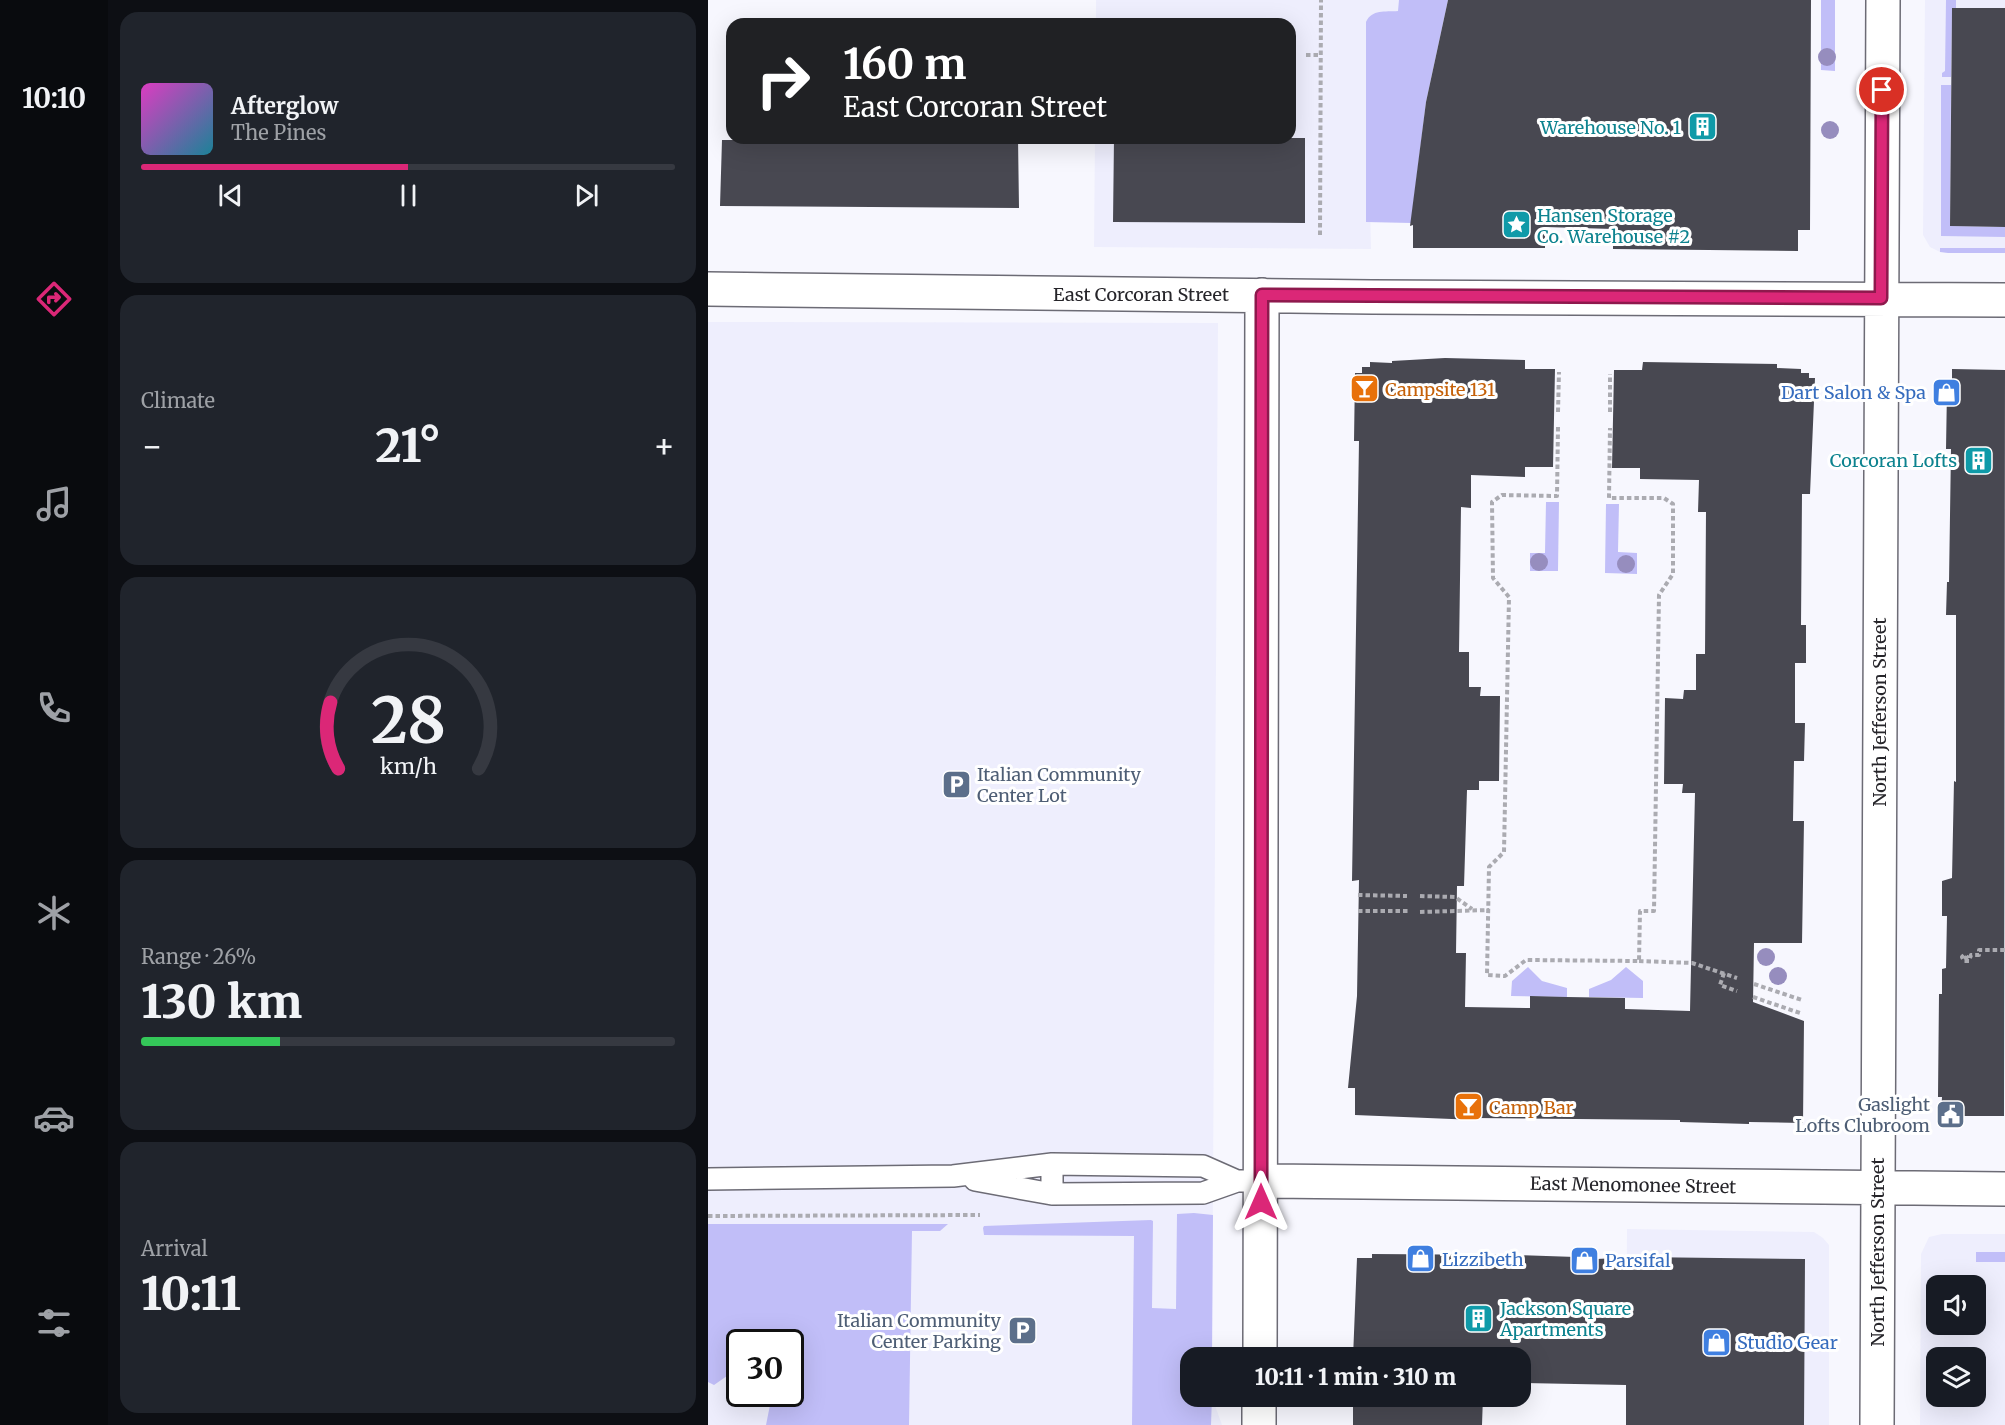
<!DOCTYPE html>
<html lang="en">
<head>
<meta charset="utf-8">
<style>
  :root { --surface:#171b24; --page:#20242c; --text:#f1f3f6; --muted:#9ea1a6; --line:#363941; --accent:#db2777 }
  body { margin:0; font-family:Merriweather,serif; background:var(--page); color:var(--text); height:100vh; display:flex; flex-direction:column; font-size:22px; white-space:nowrap }
  * { box-sizing:border-box; margin:0 }
  p { font-size:20px; color:var(--muted) }
  .icon { flex:none; width:33px; height:33px; fill:none; stroke:currentColor; stroke-width:2; stroke-linecap:round; stroke-linejoin:round }
  .map { position:relative; flex:1; overflow:hidden }
  .side { display:flex; flex-direction:column; gap:12px; padding:12px; background:#0d0f14; width:600px }
  .side>* { flex:none }
  .top-card { position:absolute; left:18px; top:18px; width:570px; height:126px; border-radius:18px; box-shadow:0 6px 24px #0002; background:#202124; color:#fff; overflow:hidden }
  .buttons { position:absolute; left:1218px; top:1275px; display:grid; gap:12px }
  .buttons a { display:grid; place-items:center; width:60px; height:60px; border-radius:12px; background:var(--surface); box-shadow:0 6px 24px #0002; font-size:30px }
  .speed { position:absolute; left:18px; top:1329px; display:flex; gap:12px; font-size:30px; font-weight:700; text-align:center }
  .speed>* { display:grid; place-content:center; width:78px; height:78px; border-radius:50%; background:var(--surface); box-shadow:0 6px 24px #0002; line-height:1 }
  .speed .limit { border:3px solid #111; border-radius:9px; background:#fff; color:#111 }
  .pin { position:absolute; display:grid; place-items:center; width:51px; height:51px; color:#fff; margin:-26px; border:3px solid #fff; border-radius:50%; box-shadow:0 2px 6px #0007 }
  .me { position:absolute; width:66px; margin:-33px; rotate:0deg; stroke-linejoin:round; filter:drop-shadow(0 0 4px #0008) }
  .turn { display:flex; align-items:center; gap:21px; height:126px; padding:0 18px; font-size:27px }
  .turn .icon { width:78px; height:78px; stroke-width:2.5 }
  .turn b { display:block; font-size:42px; line-height:51px }
  .big { font-size:45px; font-weight:800; line-height:1.1 }
  .side .card { flex:1; display:flex; flex-direction:column; justify-content:center; gap:9px; min-width:0; padding:0 21px; border-radius:18px; background:var(--page) }
  .side .dial { align-items:center; gap:0 }
  .dial svg { height:156px; overflow:visible; fill:none; stroke:var(--line); stroke-width:7; stroke-linecap:round; text-anchor:middle }
  .dial text { fill:var(--text); stroke:none }
  .song { display:flex; align-items:center; gap:18px }
  .cover { width:72px; height:72px; border-radius:9px; background:linear-gradient(135deg,hsl(310 70% 55%),hsl(190 70% 35%)) }
  .played { height:6px; border-radius:3px; background:linear-gradient(90deg,var(--accent) 50%,var(--line) 50%) }
  .keys { display:flex; justify-content:space-around; direction:ltr }
  .heat { display:flex; justify-content:space-between; align-items:center; font-size:33px; direction:ltr }
  .charge { height:9px; border-radius:4px; background:linear-gradient(90deg,#34c759 26%,var(--line) 0) }
  .trip { position:absolute; left:472px; top:1347px; width:351px; height:60px; border-radius:18px; background:var(--surface); box-shadow:0 6px 24px #0002; font-weight:800; line-height:60px; text-align:center }
  main { display:flex; flex:1; min-height:0 }
  .dock { display:flex; flex-direction:column; width:108px; justify-content:space-around; align-items:center; background:#090b0e; color:var(--muted) }
  .dock .icon { width:42px; height:42px }
  .dock .selected { color:var(--accent) }
  .dock b { font-size:27px; color:var(--text) }
  .map>svg:first-child { display:block }
</style>
</head>
<body>
<main>
<nav class="dock">
<b>10:10</b>
<svg class="icon selected" aria-label="directions" viewBox="0 0 24 24"><path d="M12 3l9 9-9 9-9-9zM9 14v-3h6M13 9l2 2-2 2"/></svg>
<svg class="icon" aria-label="music" viewBox="0 0 24 24"><path d="M9 18V5l10-2v13"/><circle cx="6" cy="18" r="3"/><circle cx="16" cy="16" r="3"/></svg>
<svg class="icon" aria-label="phone" viewBox="0 0 24 24"><path d="M5 4h4l2 5-3 2q2 4 5 5l2-3 5 2v4C11 20 4 13 5 4z"/></svg>
<svg class="icon" aria-label="climate" viewBox="0 0 24 24"><path d="M12 3v18M4 7l16 10M4 17L20 7"/></svg>
<svg class="icon" aria-label="car" viewBox="0 0 24 24"><path d="M5 17H2v-5l4-1 3-4h7l3 4 3 1v5h-3M9 17h6M6 11h13"/><circle cx="7" cy="17" r="2"/><circle cx="17" cy="17" r="2"/></svg>
<svg class="icon" aria-label="filters" viewBox="0 0 24 24"><path d="M4 7h16M4 17h16"/><circle cx="9" cy="7" r="2"/><circle cx="15" cy="17" r="2"/></svg>
</nav>
<section class="side">
<div class="card">
<div class="song"><i class="cover"></i><div><b>Afterglow</b><p>The Pines</p></div></div>
<div class="played"></div>
<div class="keys"><svg class="icon" aria-label="previous" viewBox="0 0 24 24"><path d="M18 5L8 12l10 7zM5 5v14"/></svg><svg class="icon" aria-label="pause" viewBox="0 0 24 24"><path d="M8 5v14M16 5v14"/></svg><svg class="icon" aria-label="next" viewBox="0 0 24 24"><path d="M6 5l10 7-10 7zM19 5v14"/></svg></div>
</div>
<div class="card"><p>Climate</p>
<div class="heat"><a>−</a><b class="big">21°</b><a>+</a></div>
</div>
<div class="card dial"><svg viewBox="0 0 100 80">
<path d="M14 69A42 42 0 1 1 86 69"/>
<path d="M14 69A42 42 0 0 1 10 35" stroke="#db2777"/>
<text x="50" y="56" font-size="32" font-weight="700">28</text>
<text x="50" y="72" font-size="11">km/h</text>
</svg></div>
<div class="card"><p>Range · 26%</p><b class="big">130 km</b><div class="charge"></div></div>
<div class="card"><p>Arrival</p><b class="big">10:11</b></div>
</section>
<div class="map">
<svg width="1297" height="1425" viewBox="0 0 1297 1425">
  <rect width="100%" height="100%" fill="#f7f7fe"/>
  <path fill="#eeeefd" fill-rule="evenodd" d="M388 0H702L662 207 663 249 386 247 387 138H582V24H388Z
    M1217 0H1297V253L1232 252 1222 247 1215 235Z
    M0 322 510 323 504 1357 483 1358V1396L504 1397 514 1425H0ZM32 1342H82V1394H32Z
    M919 1229 1106 1232 1115 1238 1121 1245V1425H918Z
    M1234 1234H1297V1425H1212L1213 1254 1221 1237ZM1228 1286H1268V1324H1228ZM1228 1358H1268V1396H1228Z"/>
  <path fill="#c1bef8" d="M691 0H740L718 102 703 223 658 222V22C664 9 677 12 690 11Z
    M1113 0H1127V71L1113 70Z
    M1238 0H1248V8L1244 9 1243 77H1234V73L1237 71Z
    M1233 85H1243L1242 226 1297 227V237L1233 236Z
    M1232 248H1297V253H1240L1232 252Z
    M838 502H851L850 571H822V553H837Z
    M898 504H911L910 552 929 553V574L897 573Z
    M820 967 834 981 859 988V997L803 996 804 981Z
    M918 967 935 981V998L881 997V989L903 980Z
    M486 1213 505 1215 504 1357 483 1358V1396L504 1397 503 1425H424L426 1236 276 1235 275 1228 276 1226 443 1220 445 1221 444 1308 468 1309 469 1214Z
    M0 1224H240L232 1231H204L201 1425H58L64 1395 62 1394H82V1342H32L31 1370 29 1369 6 1385 0 1382Z
    M1268 1252H1297V1262H1268Z"/>
  <path fill="#484851" d="M740 0H1103L1102 230H1090V251L905 249V229L837 227V248H705V225L702 226 718 102Z
    M1244 8H1297V227L1242 226Z
    M69 138H310L311 208 12 206 14 140H69Z
    M406 138H597V223L405 222Z
    M737 358 817 360V369H847L845 467H817V477L763 475V508L753 507 751 652H761V687H773L772 696H792L791 781H771V790H759L756 886H749L748 953H758L757 1007 822 1008V996L859 997 917 998V1009L982 1011 987 793H974L975 784H956L957 698 975 699 976 690H988V654H997L998 512H990L991 480 932 479V468H904L906 370H934L935 362 1069 364V368L1093 369V373H1101V378H1107L1102 494H1094L1093 625H1098V663H1087V723H1097L1096 761H1086L1085 821H1096L1094 943H1046L1045 1002 1096 1021 1095 1123 1041 1122V1124L972 1122V1120L768 1118V1120L647 1115V1088H640L649 996 651 880 644 881 651 441H646L647 373H654V367H662V362L684 363V361Z
    M1244 369 1297 370 1296 1116H1233L1234 1097H1230L1231 994H1234V969L1238 968 1239 916H1234V881L1244 878 1246 781 1248 782V615H1238L1239 582H1241L1243 449H1238L1239 389 1244 388Z
    M664 1254 806 1255 868 1257V1260L930 1257 1097 1259 1096 1425H918V1385L813 1383V1358H645L649 1258H664Z
    M645 1396H775L774 1425H645Z"/>
  <g fill="none" stroke-linecap="round" stroke-linejoin="round">
    <defs>
      <path id="lane" d="M344 1164V1194L495 1193 529 1181H537
        M0 1179 245 1176 344 1164 495 1166 529 1181
        M267 1180 344 1194"/>
      <path id="street" d="M0 289 664 297 1297 300
        M553 1181 1297 1189
        M552 1358 554 295
        M551 1425V1396
        M1169 1425 1175 0"/>
    </defs>
    <use href="#lane" stroke="#6c6b75" stroke-width="24"/>
    <use href="#street" stroke="#6c6b75" stroke-width="36"/>
    <path stroke="#ababb1" stroke-width="4" stroke-dasharray="4.5 3" stroke-linecap="butt" d="M598 55H613
      M612 235 613 0
      M850 412 851 372
      M902 412V374
      M850 427 849 496 794 495 784 502 785 578 801 597 796 852 781 867 779 975 797 976 818 960 931 961 932 911H946L951 595 965 574V504L956 498H901L902 428
      M650 895 699 896
      M712 896 747 897 764 909
      M650 911H700
      M712 912 781 910
      M1256 959 1259 957 1256 955 1254 957 1256 961H1261L1263 955H1271V950H1297
      M931 961 984 963 1029 978
      M1016 973 1012 985 1029 991
      M1046 984 1094 1000
      M1045 997 1092 1013
      M0 1216 272 1215"/>
    <use href="#lane" stroke="#fff" stroke-width="21"/>
    <use href="#street" stroke="#fff" stroke-width="33"/>
  </g>
  <g fill="#968dbe">
    <circle cx="1119" cy="57" r="9"/>
    <circle cx="1122" cy="130" r="9"/>
    <circle cx="831" cy="562" r="9"/>
    <circle cx="918" cy="564" r="9"/>
    <circle cx="1058" cy="957" r="9"/>
    <circle cx="1070" cy="976" r="9"/>
  </g>
  <g fill="none" stroke-linecap="round" stroke-linejoin="round">
    <defs>
      <path id="route" d="M553 1202 554 295 1173 298 1174 90"/>
    </defs>
    <use href="#route" stroke="#8e194d" stroke-width="15"/>
    <use href="#route" stroke="#db2777" stroke-width="10"/>
  </g>
  <defs>
    <symbol id="building-square" viewBox="-11 -11 22 22"><rect x="-9" y="-9" width="18" height="18" rx="4" fill="#0f9aa8" stroke="#fff"/><path d="M-4-6H4V6H1V3H-1V6H-4ZM-2.5-4.3h1.7v1.8h-1.7ZM.8-4.3h1.7v1.8H.8ZM-2.5-1h1.7V.8h-1.7ZM.8-1h1.7V.8H.8Z" fill="#fff"/></symbol>
    <symbol id="sight-square" viewBox="-11 -11 22 22"><rect x="-9" y="-9" width="18" height="18" rx="4" fill="#0f9aa8" stroke="#fff"/><path d="M0-6L1.8-2.2L6-1.7L2.9 1.2L3.7 5.4L0 3.3L-3.7 5.4L-2.9 1.2L-6-1.7L-1.8-2.2Z" fill="#fff"/></symbol>
    <symbol id="bar-square" viewBox="-11 -11 22 22"><rect x="-9" y="-9" width="18" height="18" rx="4" fill="#e8710a" stroke="#fff"/><path d="M-6-5H6L.8 .8V4.5H3.5V6h-7V4.5H-.8V.8Z" fill="#fff"/></symbol>
    <symbol id="shop-square" viewBox="-11 -11 22 22"><rect x="-9" y="-9" width="18" height="18" rx="4" fill="#3f7fe0" stroke="#fff"/><path d="M-5-2.5h2.3a2.7 3.5 0 0 1 5.4 0H5L5.5 6h-11ZM-1.5-2.5h3a1.5 2.3 0 0 0-3 0Z" fill="#fff"/></symbol>
    <symbol id="parking-square" viewBox="-11 -11 22 22"><rect x="-9" y="-9" width="18" height="18" rx="4" fill="#5c6f8a" stroke="#fff"/><path d="M-3.5-5.5H1a3.5 3.5 0 0 1 0 7H-1V5.5H-3.5ZM-1-3.4V-.6H.8a1.4 1.4 0 0 0 0-2.8Z" fill="#fff"/></symbol>
    <symbol id="civic-square" viewBox="-11 -11 22 22"><rect x="-9" y="-9" width="18" height="18" rx="4" fill="#5c6f8a" stroke="#fff"/><path d="M-.6-6.5H3V-4.5H.6V-3L4-1V1h2V6H-6V1h2V-1L-.6-3ZM-1.2 2.5V6h2.4V2.5Z" fill="#fff"/></symbol>
  </defs>
  <g fill-rule="evenodd">
    <use href="#building-square" x="978" y="110" width="33" height="33"/>
    <use href="#sight-square" x="792" y="208" width="33" height="33"/>
    <use href="#bar-square" x="640" y="372" width="33" height="33"/>
    <use href="#shop-square" x="1222" y="376" width="33" height="33"/>
    <use href="#building-square" x="1254" y="444" width="33" height="33"/>
    <use href="#parking-square" x="232" y="768" width="33" height="33"/>
    <use href="#bar-square" x="744" y="1090" width="33" height="33"/>
    <use href="#civic-square" x="1226" y="1098" width="33" height="33"/>
    <use href="#shop-square" x="696" y="1242" width="33" height="33"/>
    <use href="#shop-square" x="860" y="1244" width="33" height="33"/>
    <use href="#building-square" x="754" y="1302" width="33" height="33"/>
    <use href="#parking-square" x="298" y="1314" width="33" height="33"/>
    <use href="#shop-square" x="992" y="1326" width="33" height="33"/>
  </g>
  <g text-anchor="middle" dominant-baseline="central" stroke-width="6" stroke-linejoin="round" paint-order="stroke">
    <g font-size="18" fill="#0d838f" stroke="#fff" text-anchor="end">
      <text x="973" y="127">Warehouse No. 1</text>
      <text x="829" y="215" text-anchor="start">Hansen Storage<tspan x="829" dy="21">Co. Warehouse #2</tspan></text>
      <text x="1249" y="460">Corcoran Lofts</text>
      <text x="792" y="1308" text-anchor="start">Jackson Square<tspan x="792" dy="21">Apartments</tspan></text>
    </g>
    <g font-size="18" fill="#26252a" stroke="#fff">
      <text x="433" y="294">East Corcoran Street</text>
      <text transform="translate(1171 712) rotate(-90)">North Jefferson Street</text>
      <text transform="translate(925 1185) rotate(1)">East Menomonee Street</text>
      <text transform="translate(1169 1252) rotate(-90)">North Jefferson Street</text>
    </g>
    <g font-size="18" fill="#c56008" stroke="#fff" text-anchor="start">
      <text x="677" y="389">Campsite 131</text>
      <text x="781" y="1107">Camp Bar</text>
    </g>
    <g font-size="18" fill="#366cbe" stroke="#fff" text-anchor="start">
      <text x="1218" y="392" text-anchor="end">Dart Salon &amp; Spa</text>
      <text x="734" y="1259">Lizzibeth</text>
      <text x="897" y="1260">Parsifal</text>
      <text x="1029" y="1342">Studio Gear</text>
    </g>
    <g font-size="18" fill="#4e5e75" stroke="#fff" text-anchor="end">
      <text x="269" y="774" text-anchor="start">Italian Community<tspan x="269" dy="21">Center Lot</tspan></text>
      <text x="1222" y="1104">Gaslight<tspan x="1222" dy="21">Lofts Clubroom</tspan></text>
      <text x="293" y="1320">Italian Community<tspan x="293" dy="21">Center Parking</tspan></text>
    </g>
  </g>
</svg>
<div class="buttons">
<a><svg class="icon" aria-label="sound" viewBox="0 0 24 24"><path d="M4 9h4l5-4v14l-5-4H4zM17 9q2 3 0 6"/></svg></a>
<a><svg class="icon" aria-label="layers" viewBox="0 0 24 24"><path d="M12 4l9 5-9 5-9-5zM3 14l9 5 9-5"/></svg></a>
</div>
<div class="speed"><div class="limit">30</div></div>
<div class="pin" style="left:1174px;top:90px;background:#d93025"><svg class="icon" aria-label="arrive" viewBox="0 0 24 24"><path d="M6 21V4h12l-3 4 3 4H6"/></svg></div>
<svg class="me" style="left:553px;top:1202px" viewBox="-20 -20 40 40"><path d="M0-17L14 15 0 8-14 15z" fill="#db2777" stroke="#fff" stroke-width="4"/></svg>
<div class="trip">10:11 · 1 min · 310 m</div>
<div class="top-card">
<div class="turn"><svg class="icon" aria-label="right" viewBox="0 0 24 24"><path d="M7 20v-9h11M14 6l5 5-5 5"/></svg><div><b>160 m</b>East Corcoran Street</div></div>
</div>
</div>
</main>
</body>
</html>
